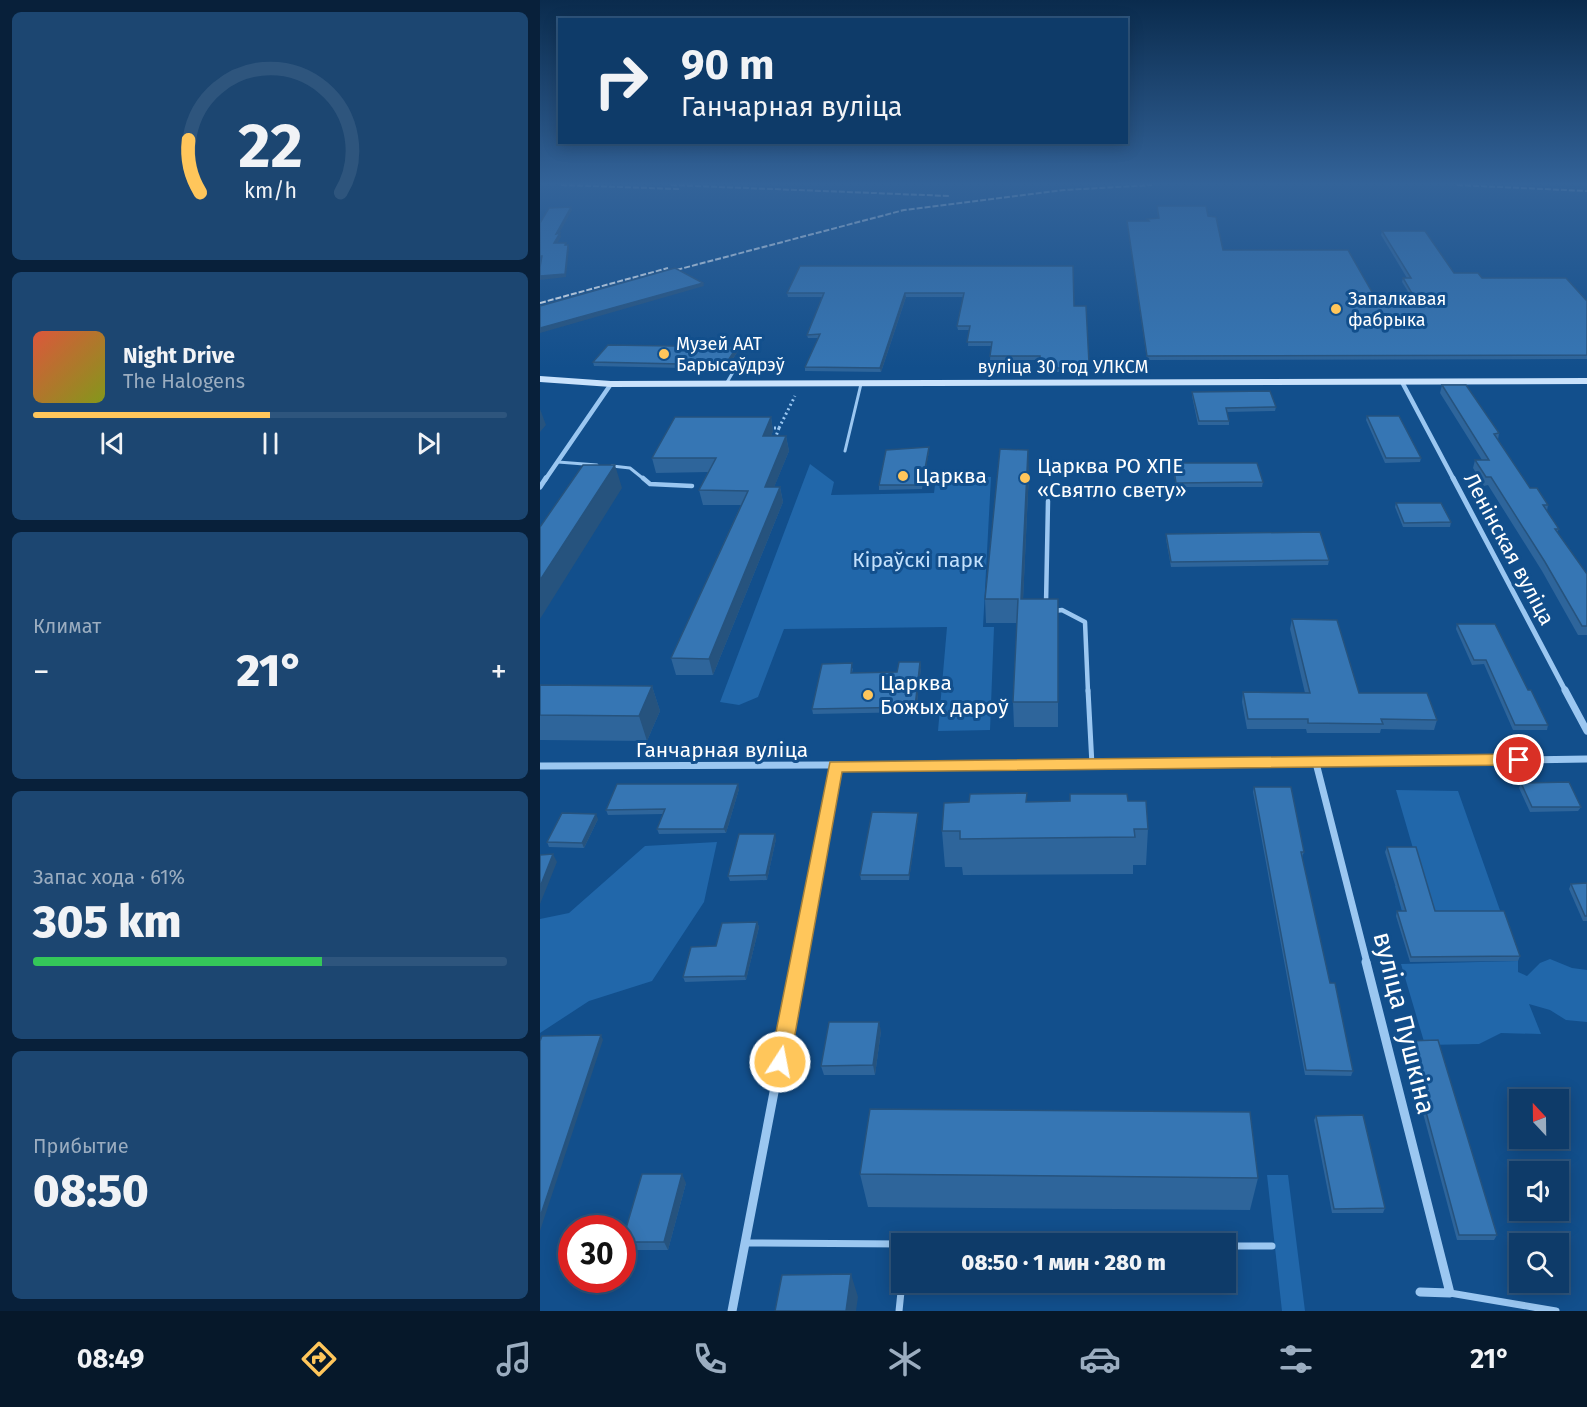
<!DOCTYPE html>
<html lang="ru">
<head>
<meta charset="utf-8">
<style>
  :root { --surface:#0e3b69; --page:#1c4671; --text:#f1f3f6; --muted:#9badc0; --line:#2e557d; --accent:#ffc65b }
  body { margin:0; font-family:"Fira Sans",sans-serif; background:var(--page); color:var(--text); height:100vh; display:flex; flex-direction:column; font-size:22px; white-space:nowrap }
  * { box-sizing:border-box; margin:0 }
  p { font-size:20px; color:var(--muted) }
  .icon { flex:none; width:33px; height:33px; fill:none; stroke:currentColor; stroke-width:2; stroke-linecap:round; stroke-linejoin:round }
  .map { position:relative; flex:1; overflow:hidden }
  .panel { display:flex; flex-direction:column; gap:12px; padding:12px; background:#08203a; width:540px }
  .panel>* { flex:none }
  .banner { position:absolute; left:18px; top:18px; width:570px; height:126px; border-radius:0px; box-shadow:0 3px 15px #0003,0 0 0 2px var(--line); background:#0e3b69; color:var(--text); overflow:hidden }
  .needle { width:39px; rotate:338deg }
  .tools { position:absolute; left:969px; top:1089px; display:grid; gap:12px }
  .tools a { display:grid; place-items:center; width:60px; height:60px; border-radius:0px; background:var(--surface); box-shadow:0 3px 15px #0003,0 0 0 2px var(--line); font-size:30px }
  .speed { position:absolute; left:18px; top:1215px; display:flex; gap:12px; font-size:30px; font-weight:700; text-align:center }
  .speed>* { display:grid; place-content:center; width:78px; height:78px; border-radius:50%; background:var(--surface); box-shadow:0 3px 15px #0003,0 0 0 2px var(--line); line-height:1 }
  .speed .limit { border:9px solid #d22; background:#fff; color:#111 }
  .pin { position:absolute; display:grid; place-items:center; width:51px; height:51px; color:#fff; margin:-26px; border:3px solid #fff; border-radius:50%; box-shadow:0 2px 6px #0007 }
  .me { position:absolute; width:66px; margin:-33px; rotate:11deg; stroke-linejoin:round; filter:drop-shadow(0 0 4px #0008) }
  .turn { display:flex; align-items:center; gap:21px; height:126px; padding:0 24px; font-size:27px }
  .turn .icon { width:78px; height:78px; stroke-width:2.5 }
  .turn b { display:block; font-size:42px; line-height:51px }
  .big { font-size:45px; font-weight:800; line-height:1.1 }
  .panel .card { flex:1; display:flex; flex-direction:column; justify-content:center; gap:9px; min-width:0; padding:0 21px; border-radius:9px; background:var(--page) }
  .panel .dial { align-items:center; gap:0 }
  .dial svg { height:156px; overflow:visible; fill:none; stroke:var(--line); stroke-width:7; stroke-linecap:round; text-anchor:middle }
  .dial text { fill:var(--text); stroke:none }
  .song { display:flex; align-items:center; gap:18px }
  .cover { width:72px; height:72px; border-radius:9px; background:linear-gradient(135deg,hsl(10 70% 55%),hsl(70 70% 35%)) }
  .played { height:6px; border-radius:3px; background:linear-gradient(90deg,var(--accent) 50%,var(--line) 50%) }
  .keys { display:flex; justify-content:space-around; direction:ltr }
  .heat { display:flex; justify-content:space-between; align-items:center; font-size:33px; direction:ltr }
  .charge { height:9px; border-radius:4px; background:linear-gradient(90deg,#34c759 61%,var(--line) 0) }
  .trip { position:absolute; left:351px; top:1233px; width:345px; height:60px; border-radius:0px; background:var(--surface); box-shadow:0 3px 15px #0003,0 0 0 2px var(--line); font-weight:800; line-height:60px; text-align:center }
  .menu { display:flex; height:96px; justify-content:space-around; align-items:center; background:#06182a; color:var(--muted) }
  .menu .icon { width:42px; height:42px }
  .menu .on { color:var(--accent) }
  .menu b { font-size:27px; color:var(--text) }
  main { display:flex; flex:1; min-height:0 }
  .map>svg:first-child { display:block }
</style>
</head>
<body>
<main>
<section class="panel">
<div class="card dial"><svg viewBox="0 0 100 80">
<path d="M14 69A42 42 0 1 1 86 69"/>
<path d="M14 69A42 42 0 0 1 8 42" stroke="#ffc65b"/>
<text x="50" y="56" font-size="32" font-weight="700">22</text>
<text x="50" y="72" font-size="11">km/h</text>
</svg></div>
<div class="card">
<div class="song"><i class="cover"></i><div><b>Night Drive</b><p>The Halogens</p></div></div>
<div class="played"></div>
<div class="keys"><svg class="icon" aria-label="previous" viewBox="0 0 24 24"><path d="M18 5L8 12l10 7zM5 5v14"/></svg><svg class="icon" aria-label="pause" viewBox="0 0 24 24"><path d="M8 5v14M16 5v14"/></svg><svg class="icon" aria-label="next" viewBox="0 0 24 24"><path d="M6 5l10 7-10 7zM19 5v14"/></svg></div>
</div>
<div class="card"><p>Климат</p>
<div class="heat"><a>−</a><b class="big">21°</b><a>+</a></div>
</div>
<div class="card"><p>Запас хода · 61%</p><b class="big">305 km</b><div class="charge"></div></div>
<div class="card"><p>Прибытие</p><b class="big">08:50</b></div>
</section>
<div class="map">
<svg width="1047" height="1311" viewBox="0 0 1047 1311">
  <rect width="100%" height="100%" fill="#124f8c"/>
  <path fill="#2167aa" d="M270 464 294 482 291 495 394 493 396 477H451L443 627H454L450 730 398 731 407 627 244 629 218 697 199 705 180 702Z
    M856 790 918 791 962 916 863 915 855 886H884Z
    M177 842 164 902 112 981 49 1001 0 1033V919L29 913 105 846Z
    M1010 959 1032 968 1047 970V1022L1026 1020 1010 1010 989 1004 1001 1034 961 1033 939 1044 885 1045 861 964 978 961V972L987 976 1000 963Z
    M727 1175H748L765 1311H742Z"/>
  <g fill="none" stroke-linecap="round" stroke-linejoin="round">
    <path stroke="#9bc7f1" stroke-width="3" stroke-dasharray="2 3" stroke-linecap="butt" d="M229 428H239L235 439
      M239 428 255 396"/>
    <path stroke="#9bc7f1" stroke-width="3" d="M186 384 199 362
      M305 451 321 384
      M18 462 57 465
      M72 466 90 468 105 480"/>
    <path stroke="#9bc7f1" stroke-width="4.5" d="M103 478 110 484 152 486
      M506 605 508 501
      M514 611 522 610 545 622 548 692"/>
    <path stroke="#9bc7f1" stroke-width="5" d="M548 690 552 765"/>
    <path stroke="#9bc7f1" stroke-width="7" d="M206 1243 362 1244
      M686 1246H732
      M910 1293 1016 1311
      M359 1311 362 1282"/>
    <path stroke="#9bc7f1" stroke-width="4.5" d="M862 382 914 480
      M5 480 71 384"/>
    <path stroke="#9bc7f1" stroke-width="5" d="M913 478 1026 692
      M0 487 6 478"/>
    <path stroke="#9bc7f1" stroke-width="7" d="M1025 690 1047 731
      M776 763 827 963
      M0 766 776 763 1047 759
      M258 963 296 766"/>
    <path stroke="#9bc7f1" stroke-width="9" d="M826 962 910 1293 880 1292
      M192 1311 259 962"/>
    <path fill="#c9e2fc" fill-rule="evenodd" d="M0 376 71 381 1047 378V384L71 387 0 382Z"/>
    <path stroke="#fff" stroke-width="2" stroke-dasharray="6 2" stroke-linecap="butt" d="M21 185 141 189
      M131 185 410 196
      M917 185 1047 191
      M121 274 364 210 524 190 612 185
      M0 303 128 268"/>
  </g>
  <path fill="#2e659b" d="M617 206 668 216 683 250 840 306H877L862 282 863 278H867L841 235 842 231 914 273 942 278 1047 300V359L607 360 587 221H607V219L618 218Z
    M260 266 534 306H546L549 367H523V372H500V360H450L451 346H428L429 330H418L417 326 423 297H366L341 372 265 371V367L279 338H268L267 335 282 297H248L247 293Z
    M198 351 186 369 54 366 53 362Z
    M902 385 959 433 958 440 990 488 1008 505 1007 511 1019 529 1017 532 1047 574V635H1038L1002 571 948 485 944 486 933 468 935 460H942L900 393Z
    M652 392 736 407 735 411 687 412 689 421V425H658L652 396Z
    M827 416 881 458 880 462 845 463 826 420Z
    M231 417 233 431 231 436H246L249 451 234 487H240L243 502 173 675H136L131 658 201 505H163L159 490 168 472 116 473 112 458Z
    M389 451 382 489 339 490V485Z
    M633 463 723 482 722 487H636L633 467Z
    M489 472 483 599H518V727H474L473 702 477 623H446L445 599Z
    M856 503 911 522 910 527H863L855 507Z
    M626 534 789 560 788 565 631 567 626 539Z
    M752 619 819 693 897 720 894 730 841 729 840 733H767L766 729H707L702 702 703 692 765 693 750 629Z
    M917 624 988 690 1008 725 1007 730H973L944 664 932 665 916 629Z
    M380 662 381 667 376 712 273 714 272 709 313 668 312 673 357 672Z
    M0 685 112 686 120 711 107 741 0 740Z
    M981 783 1041 807 1038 811 990 812 979 788Z
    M714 787 764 852 762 857 790 983 813 1071 811 1076 765 1075 713 792Z
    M199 789 186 833 119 834 117 829 123 814 68 815 66 810Z
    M588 801 608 829 606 865H593V874L423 875 422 867H405L402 831 429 802Z
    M378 813V817L369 880H321L320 875Z
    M58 819 44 848 9 847 7 842Z
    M236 839 227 880 190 881 188 876Z
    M847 847 895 911 980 956 978 961 870 962 856 916 857 911H863L845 852Z
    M1047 883V921H1043L1029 889 1031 884Z
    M217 922 219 927 206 980 145 982 143 977 176 946Z
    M341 1031 335 1075H284L281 1066Z
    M867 1041 957 1235 954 1240H917L865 1046Z
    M776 1116 845 1208 843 1213H792L774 1120Z
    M320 1174 718 1178 710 1210 328 1207Z
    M146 1183 128 1250H87L82 1243V1240Z"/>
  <path fill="#26537e" d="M31 207 32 210 17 237 16 234Z
    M20 233 21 237 15 247 14 243Z
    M28 245 29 249 26 277 0 280V276Z
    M163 283 164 286 0 333V328Z
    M365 293 366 297 341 372 340 368Z
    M197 347 198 351 186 369 185 365Z
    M0 409 6 425 0 432Z
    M231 417 233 431 226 450 223 436Z
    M246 436 249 451 228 502 225 487Z
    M389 447V451L382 489V485Z
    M488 450 489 472 482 623 481 599Z
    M75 465 82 488 0 619V580Z
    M240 487 243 502 173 675 169 659Z
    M380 662 381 667 376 712 375 707Z
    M112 686 120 711 107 741 99 716Z
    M198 784 199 789 186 833 184 829Z
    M378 813V817L369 880V875Z
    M56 814 58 819 44 848 42 843Z
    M235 834 236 839 227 880 226 875Z
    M13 854 17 862 0 904V887Z
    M217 922 219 927 206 980 205 976Z
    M339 1022 341 1031 335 1075 333 1065Z
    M61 1035 63 1040 0 1231V1217Z
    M142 1174 146 1183 128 1250 124 1242Z
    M311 1274 318 1297 316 1311H306Z"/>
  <path fill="#3676b4" stroke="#26537e" stroke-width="1.5" d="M617 206H666L668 216 676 217 683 250H808L840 306 880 307 863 278H871L842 231H885L914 273H938L942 278H1026L1046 300H1047V355L607 356 587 221H609L607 219 619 218Z
    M31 207 16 234 20 233 14 243H26L25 245H28L25 274 0 276V267L2 256H0V223L9 208Z
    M260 266H533L534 306H546L549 363H523V368H500V356H450L452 342H427L430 326H417L424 293H365L340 368 265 367 280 334 267 335 284 293H247Z
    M135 268 163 283 0 328V306Z
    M68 345 197 347 185 365 53 362Z
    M902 385H926L959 433 954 434 990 488H997L1008 505H1003L1019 529H1015L1047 574V626H1042L1005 562 951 477H946L935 460H949Z
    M730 391 736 407 686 408 689 421H659L652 392Z
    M827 416H859L881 458H846Z
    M135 417H231L223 436H246L225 487H240L169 659 131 658 208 491 159 490 176 458H112Z
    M389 447 382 485H339L346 450Z
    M460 449 488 450 481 599H518V702H473L478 599H445Z
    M633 463H717L723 482 636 483Z
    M43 465H75L0 580V527Z
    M856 503H901L911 522 864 523Z
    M780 532 789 560 631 562 626 534Z
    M752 619 797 620 819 693H887L897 720 841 719 843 724 768 723V719H708L703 692 770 693Z
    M917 624H955L988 690H991L1008 725H975L946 660H934Z
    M359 662H380L375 707 272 709 282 664 312 663 311 673 357 672Z
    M0 685 112 686 99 716 0 715Z
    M1029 782 1041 807H992L981 783Z
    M77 784H198L184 829H117L125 809 66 810Z
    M714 787H751L764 852H761L790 983H795L813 1071 766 1070Z
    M487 793 486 802 530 801V794H587L588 801H606L608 829H594L595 837 420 839V831H402L404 803 429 802 430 794Z
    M332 812 378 813 369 875H320Z
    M22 813 56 814 42 843 7 842Z
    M199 834H235L226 875 188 876Z
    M847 847H876L895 911H964L980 956 871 957 857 911H866Z
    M13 854 0 887V855Z
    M1047 883V916H1045L1031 884Z
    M217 922 205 976 143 977 151 947 176 946 182 923Z
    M289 1022H339L333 1065 281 1066Z
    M61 1035 0 1217V1041L2 1036Z
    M898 1040 957 1235H919L867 1041Z
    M330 1109 710 1112 718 1178 320 1174Z
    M823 1115 845 1208 794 1209 776 1116Z
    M102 1174H142L124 1242H82Z
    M311 1274 306 1311H235L242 1275Z"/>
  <linearGradient id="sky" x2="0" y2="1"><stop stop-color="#0a2b4d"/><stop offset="0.5" stop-color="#336399"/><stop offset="1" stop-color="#336399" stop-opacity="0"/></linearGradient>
  <rect width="1047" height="368" fill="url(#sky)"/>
  <path fill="#ffc65b" stroke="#a6813b" stroke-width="1.5" d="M979 754 985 756 987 760 985 764 979 765 302 772 250 1062 247 1068 240 1071 233 1068 230 1062 290 762Z"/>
  <g fill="#ffc65b" stroke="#124f8c" stroke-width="2">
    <circle cx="796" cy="309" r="6"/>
    <circle cx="124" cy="354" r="6"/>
    <circle cx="363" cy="476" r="6"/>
    <circle cx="485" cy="478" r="6"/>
    <circle cx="328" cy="695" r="6"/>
  </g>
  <g text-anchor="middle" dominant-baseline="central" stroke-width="6" stroke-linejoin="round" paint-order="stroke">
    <g font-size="18" fill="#fff" stroke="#124f8c" text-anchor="start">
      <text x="808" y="299">Запалкавая<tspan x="808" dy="21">фабрыка</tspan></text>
      <text x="136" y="344">Музей ААТ<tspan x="136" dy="21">Барысаўдрэў</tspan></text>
    </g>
    <g font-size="18" fill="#fff" stroke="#124f8c">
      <text x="523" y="367">вуліца 30 год УЛКСМ</text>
    </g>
    <g font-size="21" fill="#fff" stroke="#124f8c" text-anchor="start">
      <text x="497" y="466">Царква РО ХПЕ<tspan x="497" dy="24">«Святло свету»</tspan></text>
      <text x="375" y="476">Царква</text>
      <text x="340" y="683">Царква<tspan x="340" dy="24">Божых дароў</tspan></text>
    </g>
    <g font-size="21" fill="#fff" stroke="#124f8c">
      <text transform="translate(969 549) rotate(62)">Ленінская вуліца</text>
      <text x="182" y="750">Ганчарная вуліца</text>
    </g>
    <g font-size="21" fill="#c2e0fc" stroke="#124f8c">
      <text x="378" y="560">Кіраўскі парк</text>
    </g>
    <g font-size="26" fill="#fff" stroke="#124f8c">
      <text transform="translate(864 1023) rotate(76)">вуліца Пушкіна</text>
    </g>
  </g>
</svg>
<div class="tools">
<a><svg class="needle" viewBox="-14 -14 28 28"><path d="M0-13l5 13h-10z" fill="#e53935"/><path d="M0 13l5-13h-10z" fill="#9badc0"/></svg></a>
<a><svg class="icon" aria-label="sound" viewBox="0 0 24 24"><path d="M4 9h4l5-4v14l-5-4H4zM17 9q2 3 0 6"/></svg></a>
<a><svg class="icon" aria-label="search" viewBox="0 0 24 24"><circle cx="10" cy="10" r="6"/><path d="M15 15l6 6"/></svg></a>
</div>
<div class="speed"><div class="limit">30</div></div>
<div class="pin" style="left:979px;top:760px;background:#d93025"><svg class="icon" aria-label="arrive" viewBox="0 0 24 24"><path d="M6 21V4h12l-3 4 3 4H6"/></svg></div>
<svg class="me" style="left:240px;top:1062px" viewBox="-20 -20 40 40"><circle r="17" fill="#ffc65b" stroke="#fff" stroke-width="3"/><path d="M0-11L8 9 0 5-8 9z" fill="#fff"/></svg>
<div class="trip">08:50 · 1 мин · 280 m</div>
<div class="banner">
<div class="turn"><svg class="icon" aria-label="right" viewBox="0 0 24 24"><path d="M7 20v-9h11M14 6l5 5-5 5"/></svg><div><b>90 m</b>Ганчарная вуліца</div></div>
</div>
</div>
</main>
<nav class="menu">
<b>08:49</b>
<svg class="icon on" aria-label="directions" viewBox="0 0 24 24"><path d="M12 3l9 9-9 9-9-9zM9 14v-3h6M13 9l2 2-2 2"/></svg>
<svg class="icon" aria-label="music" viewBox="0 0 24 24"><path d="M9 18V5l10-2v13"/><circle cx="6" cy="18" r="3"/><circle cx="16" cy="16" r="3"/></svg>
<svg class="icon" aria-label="phone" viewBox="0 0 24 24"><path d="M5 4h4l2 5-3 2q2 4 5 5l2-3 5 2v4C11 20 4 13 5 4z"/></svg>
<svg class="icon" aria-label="climate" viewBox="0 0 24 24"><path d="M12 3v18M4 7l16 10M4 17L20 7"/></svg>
<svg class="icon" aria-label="car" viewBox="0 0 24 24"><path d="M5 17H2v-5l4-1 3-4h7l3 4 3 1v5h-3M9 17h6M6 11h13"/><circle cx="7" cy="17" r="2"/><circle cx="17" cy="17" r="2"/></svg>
<svg class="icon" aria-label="filters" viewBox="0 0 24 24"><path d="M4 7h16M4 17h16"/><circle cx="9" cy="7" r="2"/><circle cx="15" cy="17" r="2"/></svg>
<b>21°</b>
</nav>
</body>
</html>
